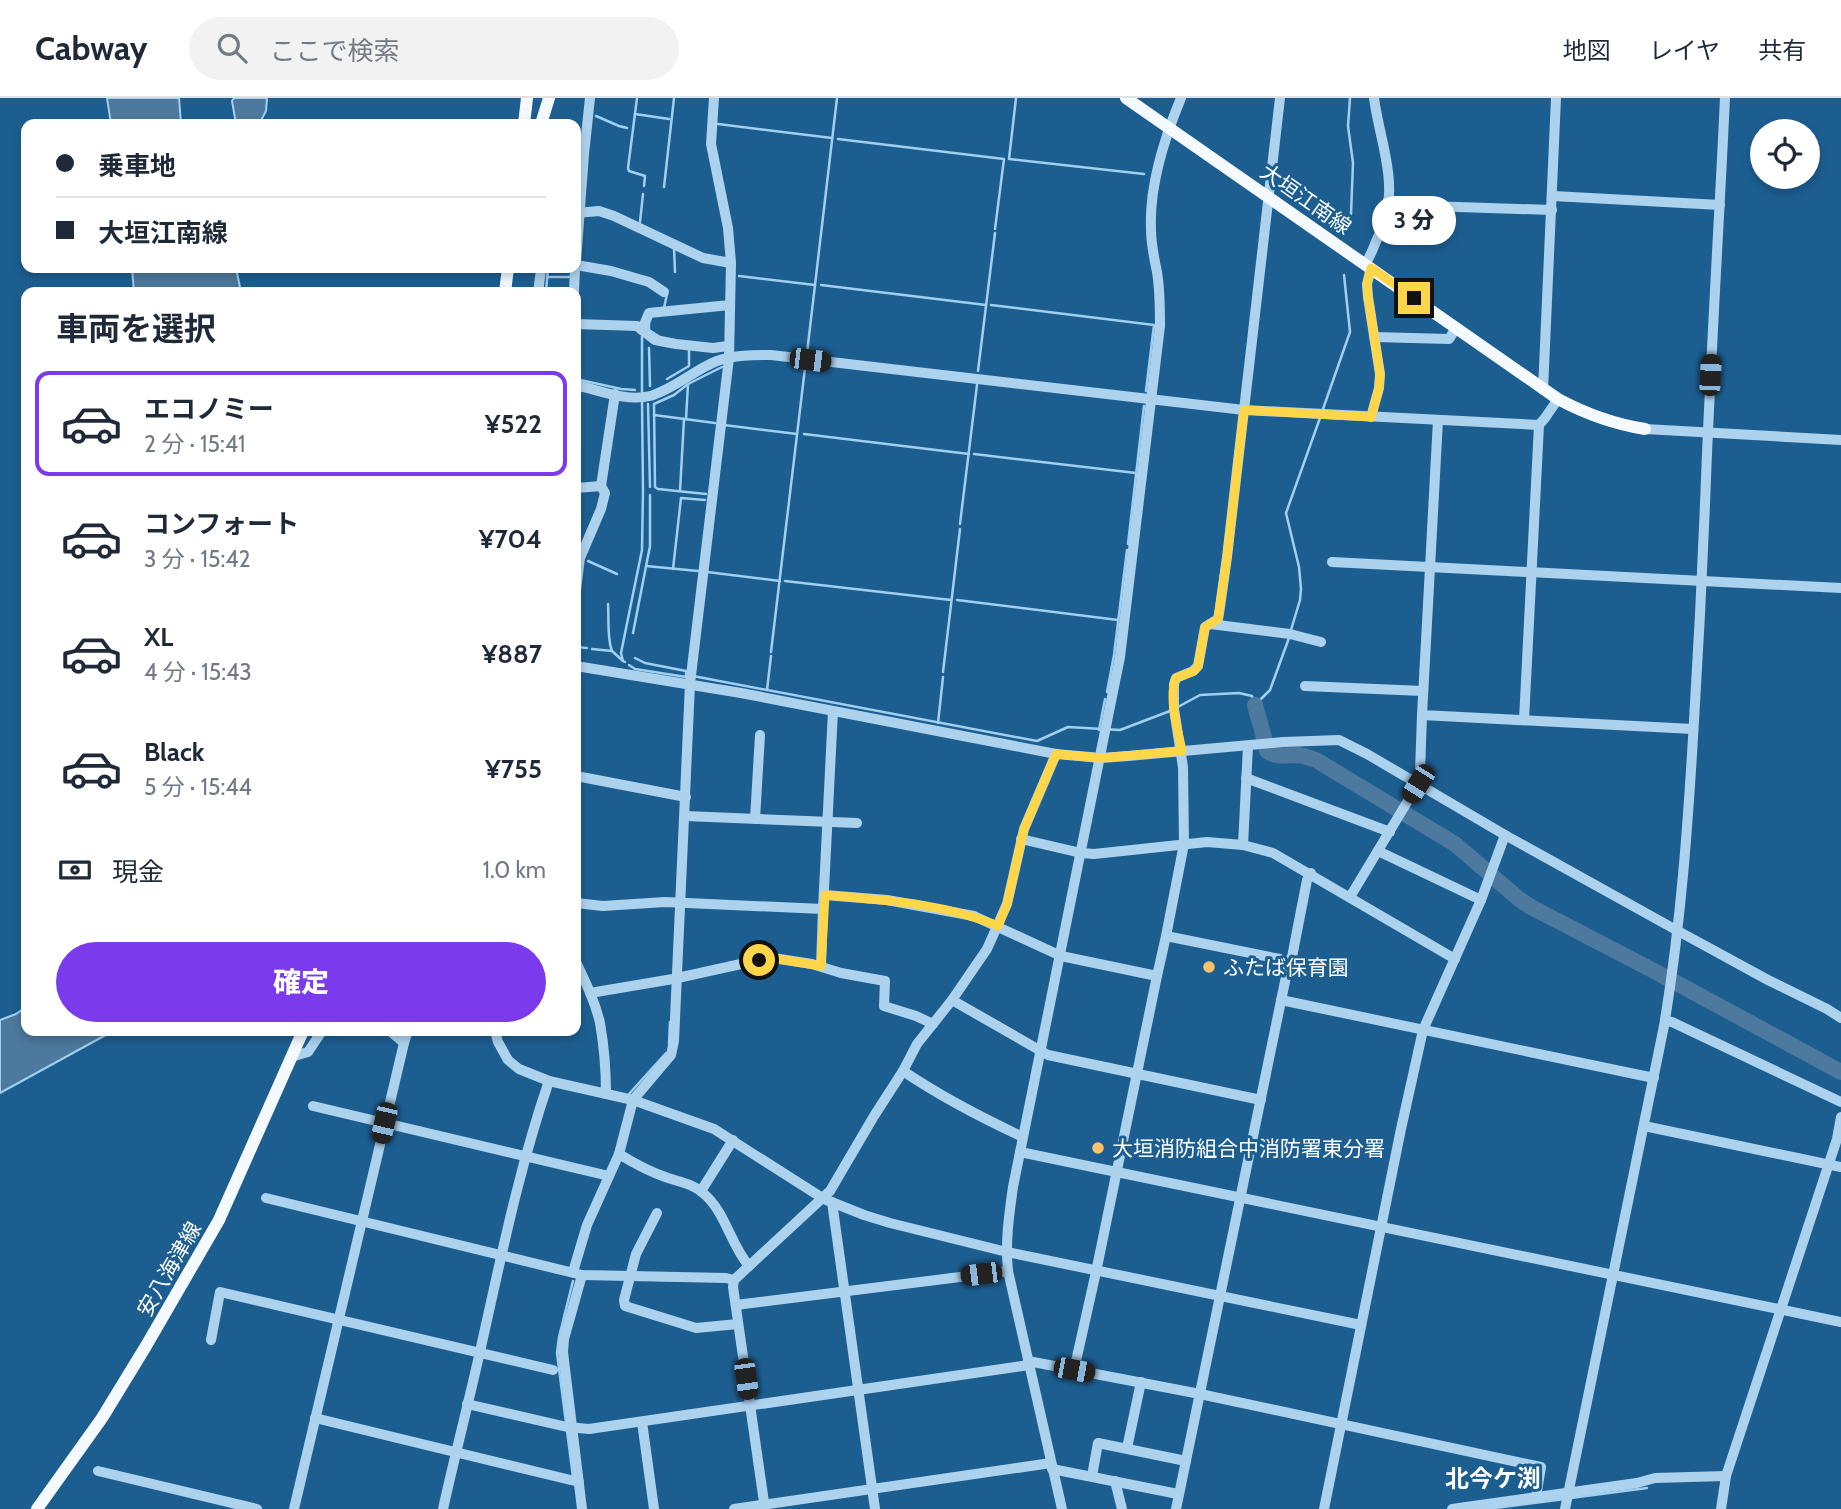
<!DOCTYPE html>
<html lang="ja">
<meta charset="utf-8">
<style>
body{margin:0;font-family:Cabin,"Noto Sans JP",sans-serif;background:#f2f2f3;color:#1f2937;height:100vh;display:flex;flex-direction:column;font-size:26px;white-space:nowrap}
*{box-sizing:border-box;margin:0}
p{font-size:23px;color:#747a83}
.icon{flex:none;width:38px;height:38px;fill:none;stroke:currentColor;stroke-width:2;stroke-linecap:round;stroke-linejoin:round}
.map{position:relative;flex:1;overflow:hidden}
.panel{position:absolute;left:21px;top:189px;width:560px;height:749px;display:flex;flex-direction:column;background:#fff;border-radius:14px;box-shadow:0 4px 10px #0003}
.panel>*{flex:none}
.guide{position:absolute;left:21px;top:21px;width:560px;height:154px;border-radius:14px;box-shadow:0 4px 10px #0003;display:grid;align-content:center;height:154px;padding:0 35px;background:#fff}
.fabs{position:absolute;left:1750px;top:21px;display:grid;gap:14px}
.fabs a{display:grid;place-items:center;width:70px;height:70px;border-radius:50%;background:#fff;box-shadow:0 4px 10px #0003;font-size:35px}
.end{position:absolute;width:32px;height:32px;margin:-16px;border:9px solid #ffd54a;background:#111;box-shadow:0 0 0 4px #111}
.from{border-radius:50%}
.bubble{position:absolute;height:49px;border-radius:24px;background:#fff;box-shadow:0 4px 10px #0003;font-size:23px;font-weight:800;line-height:49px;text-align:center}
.car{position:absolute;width:21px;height:42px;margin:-21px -10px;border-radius:9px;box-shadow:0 0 5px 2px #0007;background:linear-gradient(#222 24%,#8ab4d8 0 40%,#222 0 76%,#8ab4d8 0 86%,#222 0)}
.guide b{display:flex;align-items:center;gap:24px;height:66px;font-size:26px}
.guide b+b{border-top:2px solid #e0e1e3}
.guide i{width:18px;height:18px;background:#1f2937}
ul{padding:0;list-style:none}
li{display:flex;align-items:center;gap:21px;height:105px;margin:0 14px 10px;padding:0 21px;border:4px solid transparent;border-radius:14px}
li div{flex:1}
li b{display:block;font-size:26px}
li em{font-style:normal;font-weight:800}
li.current{border-color:#7c3aed}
li>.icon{width:63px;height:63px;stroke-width:1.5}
h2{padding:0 35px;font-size:32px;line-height:84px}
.pay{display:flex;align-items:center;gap:18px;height:77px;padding:0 35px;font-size:26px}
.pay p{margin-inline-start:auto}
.primary-button{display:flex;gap:14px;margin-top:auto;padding:14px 35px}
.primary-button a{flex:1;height:80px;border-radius:42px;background:#7c3aed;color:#fff;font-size:28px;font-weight:800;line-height:80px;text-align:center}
header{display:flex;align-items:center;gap:42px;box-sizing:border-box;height:98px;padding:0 35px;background:#fff;border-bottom:2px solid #e0e1e3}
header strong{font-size:33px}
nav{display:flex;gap:38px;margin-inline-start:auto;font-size:24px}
.search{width:490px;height:63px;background:#f2f2f3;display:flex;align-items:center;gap:18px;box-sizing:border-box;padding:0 24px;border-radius:38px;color:#747a83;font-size:26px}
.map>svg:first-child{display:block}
.water{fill:#4c799d;stroke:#a0cff0;stroke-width:2}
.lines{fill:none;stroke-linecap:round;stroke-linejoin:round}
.stream{stroke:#a0cff0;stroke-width:2.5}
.river{stroke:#4c799d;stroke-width:16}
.minor{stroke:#add2ee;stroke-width:10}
.major{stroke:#f4faff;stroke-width:12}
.route{stroke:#ffd54a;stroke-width:9}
.poi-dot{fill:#fdc26c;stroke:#1d5e91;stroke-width:2.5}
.labels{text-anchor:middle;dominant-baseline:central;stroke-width:6;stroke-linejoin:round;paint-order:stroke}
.street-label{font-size:21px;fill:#fff;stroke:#1d5e91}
.poi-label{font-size:21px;fill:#fff;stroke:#1d5e91;text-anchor:start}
.quarter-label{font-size:24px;font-weight:bold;fill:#fff;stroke:#1d5e91}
</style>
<header>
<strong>Cabway</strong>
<div class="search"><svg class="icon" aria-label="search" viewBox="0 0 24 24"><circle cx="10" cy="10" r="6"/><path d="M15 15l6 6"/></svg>ここで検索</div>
<nav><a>地図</a><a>レイヤ</a><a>共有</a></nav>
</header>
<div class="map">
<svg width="1841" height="1411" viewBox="0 0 1841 1411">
<rect width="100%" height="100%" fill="#1d5e91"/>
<g class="water">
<polygon points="107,0 179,0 181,26 111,26"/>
<polygon points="234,0 267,0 266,13 259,26 236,26 232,3"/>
<polygon points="132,170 236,170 241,194 134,194"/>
<polygon points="26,909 26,933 113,933 0,995 0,922 16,916"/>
</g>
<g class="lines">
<g class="stream">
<polyline points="637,0 628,70 629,73 645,78 644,88"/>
<polyline points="1016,0 1009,61 1144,76"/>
<polyline points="1350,0 1348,28 1353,65 1351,116"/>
<polyline points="635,16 669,21"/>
<polyline points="596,18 619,28 627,30"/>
<polyline points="718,26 832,40"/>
<polyline points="838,41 1004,61 995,131"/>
<polyline points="664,89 674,0"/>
<polyline points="640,124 643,96"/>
<polyline points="674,150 675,174"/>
<polyline points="739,178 815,187"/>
<polyline points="547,179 570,179"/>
<polyline points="821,187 986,207"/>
<polyline points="546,194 548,170"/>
<polyline points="991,207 1154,227 1146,293"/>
<polyline points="664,210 667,196"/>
<polyline points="649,224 649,232 660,239"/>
<polyline points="642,238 642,295"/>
<polyline points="649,250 650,288"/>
<polyline points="807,255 837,0"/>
<polyline points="978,273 995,135"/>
<polyline points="576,281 621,291 635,292"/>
<polyline points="667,281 689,268 689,251 692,251"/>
<polyline points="648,306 650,389"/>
<polyline points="1323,311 1350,234 1344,177"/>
<polyline points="654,317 715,325"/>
<polyline points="686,321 688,286"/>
<polyline points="724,327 797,336"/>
<polyline points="804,336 969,356"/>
<polyline points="974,356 1136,375"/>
<polyline points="680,393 684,321"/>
<polyline points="706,396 658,391 655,389 654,306 674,297 688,286 722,269"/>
<polyline points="960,426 977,287"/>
<polyline points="1128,446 1144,308"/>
<polyline points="588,463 617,476"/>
<polyline points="646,468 698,473"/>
<polyline points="673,471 681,400 705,402"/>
<polyline points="707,474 780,483"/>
<polyline points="785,483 951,502"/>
<polyline points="957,502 1118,522"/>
<path d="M608,506C609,520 607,541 612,553"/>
<polyline points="1291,532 1300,502 1301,491 1299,469 1286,415 1320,320"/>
<polyline points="633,535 650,448 650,397"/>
<polyline points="576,549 587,550"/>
<polyline points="592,551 612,553 623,563"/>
<polyline points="771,554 805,270"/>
<polyline points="635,560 645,565 686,573 686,579"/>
<polyline points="625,564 623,563 621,555 642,452 643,393 642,302"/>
<polyline points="629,567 635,571 686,579"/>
<polyline points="943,574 960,431"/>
<polyline points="693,578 1037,643 1068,629 1120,632 1170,613"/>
<polyline points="767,592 771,558"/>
<polyline points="1107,594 1114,557 1127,452"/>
<polyline points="1176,610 1200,597 1239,595 1252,598 1255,607 1270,592 1289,540"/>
<polyline points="938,625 943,579"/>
<polyline points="1099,632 1105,601"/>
<polyline points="669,946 670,924"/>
<polyline points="629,996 666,955"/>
<polyline points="573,1183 559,1239 557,1255 573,1379"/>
<polyline points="1571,1400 1647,1390"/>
<polyline points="1488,1411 1565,1401"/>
</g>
<g class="river">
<polyline points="1255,607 1265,643"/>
<path d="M1267,653C1277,660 1286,657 1298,657C1305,658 1310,660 1316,662L1455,746L1519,801L1531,809L1658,875L1841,974"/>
</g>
<g class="minor">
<path d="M714,0L711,46L728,130L731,165L729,260L690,586L674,943L671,957L633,1002L619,1056C635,1066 650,1074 668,1080C680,1084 693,1086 703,1095C726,1114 730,1146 749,1168"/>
<polyline points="1553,98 1720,107"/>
<polyline points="1388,102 1402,106 1428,108 1552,112"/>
<polyline points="576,115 599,113 614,118 703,160 731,165"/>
<polyline points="576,164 584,56 590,0"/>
<path d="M1365,166C1370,159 1372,153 1375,146C1379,136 1385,126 1387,115C1395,76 1379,38 1374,0"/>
<polyline points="576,167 611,173 649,184 664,194"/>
<polyline points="538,194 541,172"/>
<polyline points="574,194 575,170"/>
<polyline points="576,226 637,228 655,242 676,246 713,250 728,248"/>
<polyline points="642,232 649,215 730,207"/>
<polyline points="1374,239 1449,241 1456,230"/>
<path d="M576,287C598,292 627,304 650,298C674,291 694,272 717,263C734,257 753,257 771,257L1244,312L1539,327"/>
<polyline points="1543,292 1556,0"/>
<polyline points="1371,319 1379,290 1380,276 1368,199 1367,186 1371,170"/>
<polyline points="1438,322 1422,617 1693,631"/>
<polyline points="1645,331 1841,342"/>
<polyline points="576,390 601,388"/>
<polyline points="1332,464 1841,490"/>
<polyline points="576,492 580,460 601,411 605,395 601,388 615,296"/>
<polyline points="1210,526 1290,536 1321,544"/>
<polyline points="576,568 741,595 1056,656 1101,660 1128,658 1283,644 1339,642 1367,656 1505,737 1678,833 1768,882 1827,911 1841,920"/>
<polyline points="1305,588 1423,593"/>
<polyline points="1524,622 1539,327 1545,320 1558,301"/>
<polyline points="576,678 686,699"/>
<polyline points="1246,680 1390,734"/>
<polyline points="685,718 857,725"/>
<polyline points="755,721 760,637"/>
<polyline points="1021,741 1081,755 1094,756 1207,744 1243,747 1273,755 1455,861"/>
<polyline points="1243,747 1248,648"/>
<polyline points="1378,753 1481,802"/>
<polyline points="825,797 887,802 974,818 1061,858 1157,878 1166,838 1280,861 1287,865"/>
<polyline points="1350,799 1418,686 1420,674 1422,617"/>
<polyline points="576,805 603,808 665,804 823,811 833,613"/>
<polyline points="1166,838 1184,746 1183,669 1174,611 1174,586 1176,580 1193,573 1198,568 1205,529 1218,521 1219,516 1227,459 1280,0"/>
<path d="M576,864C585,883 595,903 600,925C604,948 606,972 606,996"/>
<polyline points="821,868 823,811"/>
<polyline points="590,895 673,881 759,862 773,860 812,866 841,875 885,883 884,908 916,918 933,926"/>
<polyline points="952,902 1048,957 1261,1002"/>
<polyline points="1281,902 1654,980"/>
<polyline points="1665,923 1672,924 1841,1004"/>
<polyline points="390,933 404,945"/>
<polyline points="495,933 498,944 508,962 519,971 549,983 633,1002 714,1031 824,1101 864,1117 890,1125 1007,1154 1361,1227"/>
<polyline points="291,959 308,954 322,933"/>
<path d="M903,973C943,1000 980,1019 1023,1039"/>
<polyline points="313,1008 609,1078"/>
<polyline points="1644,1028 1841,1069"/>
<polyline points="1020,1054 1841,1224"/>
<polyline points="701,1093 733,1042"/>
<polyline points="266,1100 582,1177 726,1180 734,1182"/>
<polyline points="832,1104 875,1411"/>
<polyline points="657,1115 636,1156 624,1202 625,1208 696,1230 738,1226"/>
<polyline points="573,1174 587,1127 619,1056"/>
<polyline points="582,1177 564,1241 563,1254 582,1411"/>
<polyline points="736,1207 1008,1173"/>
<polyline points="211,1242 220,1194 553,1272"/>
<polyline points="1028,1263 1200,1296 1541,1369 1536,1399"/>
<polyline points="1074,1272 1096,1174 1157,878"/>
<polyline points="467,1306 567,1329 589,1331 1029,1267"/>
<polyline points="315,1320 579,1384"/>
<polyline points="642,1324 654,1411"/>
<polyline points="1127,1350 1141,1284"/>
<polyline points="1052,1371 1178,1396"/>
<polyline points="98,1373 257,1411"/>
<polyline points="1092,1378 1098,1345 1186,1363"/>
<polyline points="1115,1383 1122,1411"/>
<polyline points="294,1411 404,945 408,933"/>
<path d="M443,1411C455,1357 469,1303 481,1249C501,1160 519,1070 549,983"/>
<polyline points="734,1411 1051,1365"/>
<polyline points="765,1411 733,1189 734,1182 830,1093 874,1018 903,973 917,946 952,902 987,851 1007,806 1024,731 1056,656"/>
<path d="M1062,1411L1008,1173C1005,1145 1009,1117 1013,1089L1120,559L1160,228C1160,210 1160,192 1157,174C1154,160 1151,146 1151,131C1149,87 1164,41 1181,0"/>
<polyline points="1176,1411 1288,869 1287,865 1292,859 1307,782 1311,775"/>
<polyline points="1324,1411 1401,1031 1423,932 1481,802 1505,737"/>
<polyline points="1452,1411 1637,1385 1655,1380 1726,1378"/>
<path d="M1565,1411L1664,928C1681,826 1688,726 1694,623C1699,542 1703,461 1706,380C1711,253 1719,127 1725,0"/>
<polyline points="1721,1411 1726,1378 1837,1041 1841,1019"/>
</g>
<g class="major">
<path d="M1126,0L1558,301C1586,316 1613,326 1645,331"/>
<polyline points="524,26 527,0"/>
<polyline points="541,26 549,0"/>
<polyline points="505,194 508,170"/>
<polyline points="37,1411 102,1320 146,1248 219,1122 303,933"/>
</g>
</g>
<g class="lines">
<path class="route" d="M759,862L773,860L821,868L825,797C883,802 944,805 998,828L1007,806L1024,731L1056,656L1101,660L1182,653C1178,633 1168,599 1176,580L1194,573L1198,568L1205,529L1218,521L1227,459L1244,312L1371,319L1379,290L1380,276L1368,199L1367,186L1371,170L1414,200"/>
</g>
<g class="poi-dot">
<circle cx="1209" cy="869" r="7"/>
<circle cx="1098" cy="1050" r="7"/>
</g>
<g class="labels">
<g class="street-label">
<text transform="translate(1306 101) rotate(35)">大垣江南線</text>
<text transform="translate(169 1171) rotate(-60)">安八海津線</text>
</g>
<g class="poi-label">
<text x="1223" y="869">ふたば保育園</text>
<text x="1112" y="1050">大垣消防組合中消防署東分署</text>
</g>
<g class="quarter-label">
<text x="1493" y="1380">北今ケ渕</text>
</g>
</g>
</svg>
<div class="fabs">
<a><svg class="icon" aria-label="locate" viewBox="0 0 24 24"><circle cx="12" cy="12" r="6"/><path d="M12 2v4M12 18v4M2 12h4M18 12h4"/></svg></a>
</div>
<i class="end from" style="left:759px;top:862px"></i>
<i class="end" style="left:1414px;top:200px"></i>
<div class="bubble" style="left:1372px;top:98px;width:84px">3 分</div>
<i class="car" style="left:810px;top:262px;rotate:97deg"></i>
<i class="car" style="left:1710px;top:277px;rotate:3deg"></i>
<i class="car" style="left:1418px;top:686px;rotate:212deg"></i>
<i class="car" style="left:384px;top:1025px;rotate:193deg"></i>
<i class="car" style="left:981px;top:1176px;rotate:263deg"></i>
<i class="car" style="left:1074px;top:1272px;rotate:101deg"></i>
<i class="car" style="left:746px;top:1281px;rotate:172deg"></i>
<div class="guide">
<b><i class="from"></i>乗車地</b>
<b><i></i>大垣江南線</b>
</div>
<section class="panel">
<h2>車両を選択</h2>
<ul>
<li class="current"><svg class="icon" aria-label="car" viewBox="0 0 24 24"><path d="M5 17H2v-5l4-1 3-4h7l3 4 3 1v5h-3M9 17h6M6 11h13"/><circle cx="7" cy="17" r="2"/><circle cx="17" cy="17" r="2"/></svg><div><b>エコノミー</b><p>2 分 · 15:41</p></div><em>¥522</em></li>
<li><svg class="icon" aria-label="car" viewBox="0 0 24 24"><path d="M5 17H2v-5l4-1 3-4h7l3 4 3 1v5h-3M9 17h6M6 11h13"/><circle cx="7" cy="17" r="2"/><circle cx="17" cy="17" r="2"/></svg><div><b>コンフォート</b><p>3 分 · 15:42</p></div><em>¥704</em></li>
<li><svg class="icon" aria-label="car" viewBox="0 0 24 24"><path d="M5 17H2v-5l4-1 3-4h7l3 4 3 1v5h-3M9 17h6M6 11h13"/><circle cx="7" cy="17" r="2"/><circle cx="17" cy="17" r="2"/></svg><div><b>XL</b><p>4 分 · 15:43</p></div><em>¥887</em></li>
<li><svg class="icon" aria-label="car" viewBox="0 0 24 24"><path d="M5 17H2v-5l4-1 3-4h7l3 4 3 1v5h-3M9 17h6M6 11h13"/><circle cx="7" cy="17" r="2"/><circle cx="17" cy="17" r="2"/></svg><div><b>Black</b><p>5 分 · 15:44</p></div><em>¥755</em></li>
</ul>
<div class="pay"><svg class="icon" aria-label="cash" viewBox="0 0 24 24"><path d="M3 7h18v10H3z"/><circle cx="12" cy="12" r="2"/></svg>現金<p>1.0 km</p></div>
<div class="primary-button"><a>確定</a></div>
</section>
</div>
